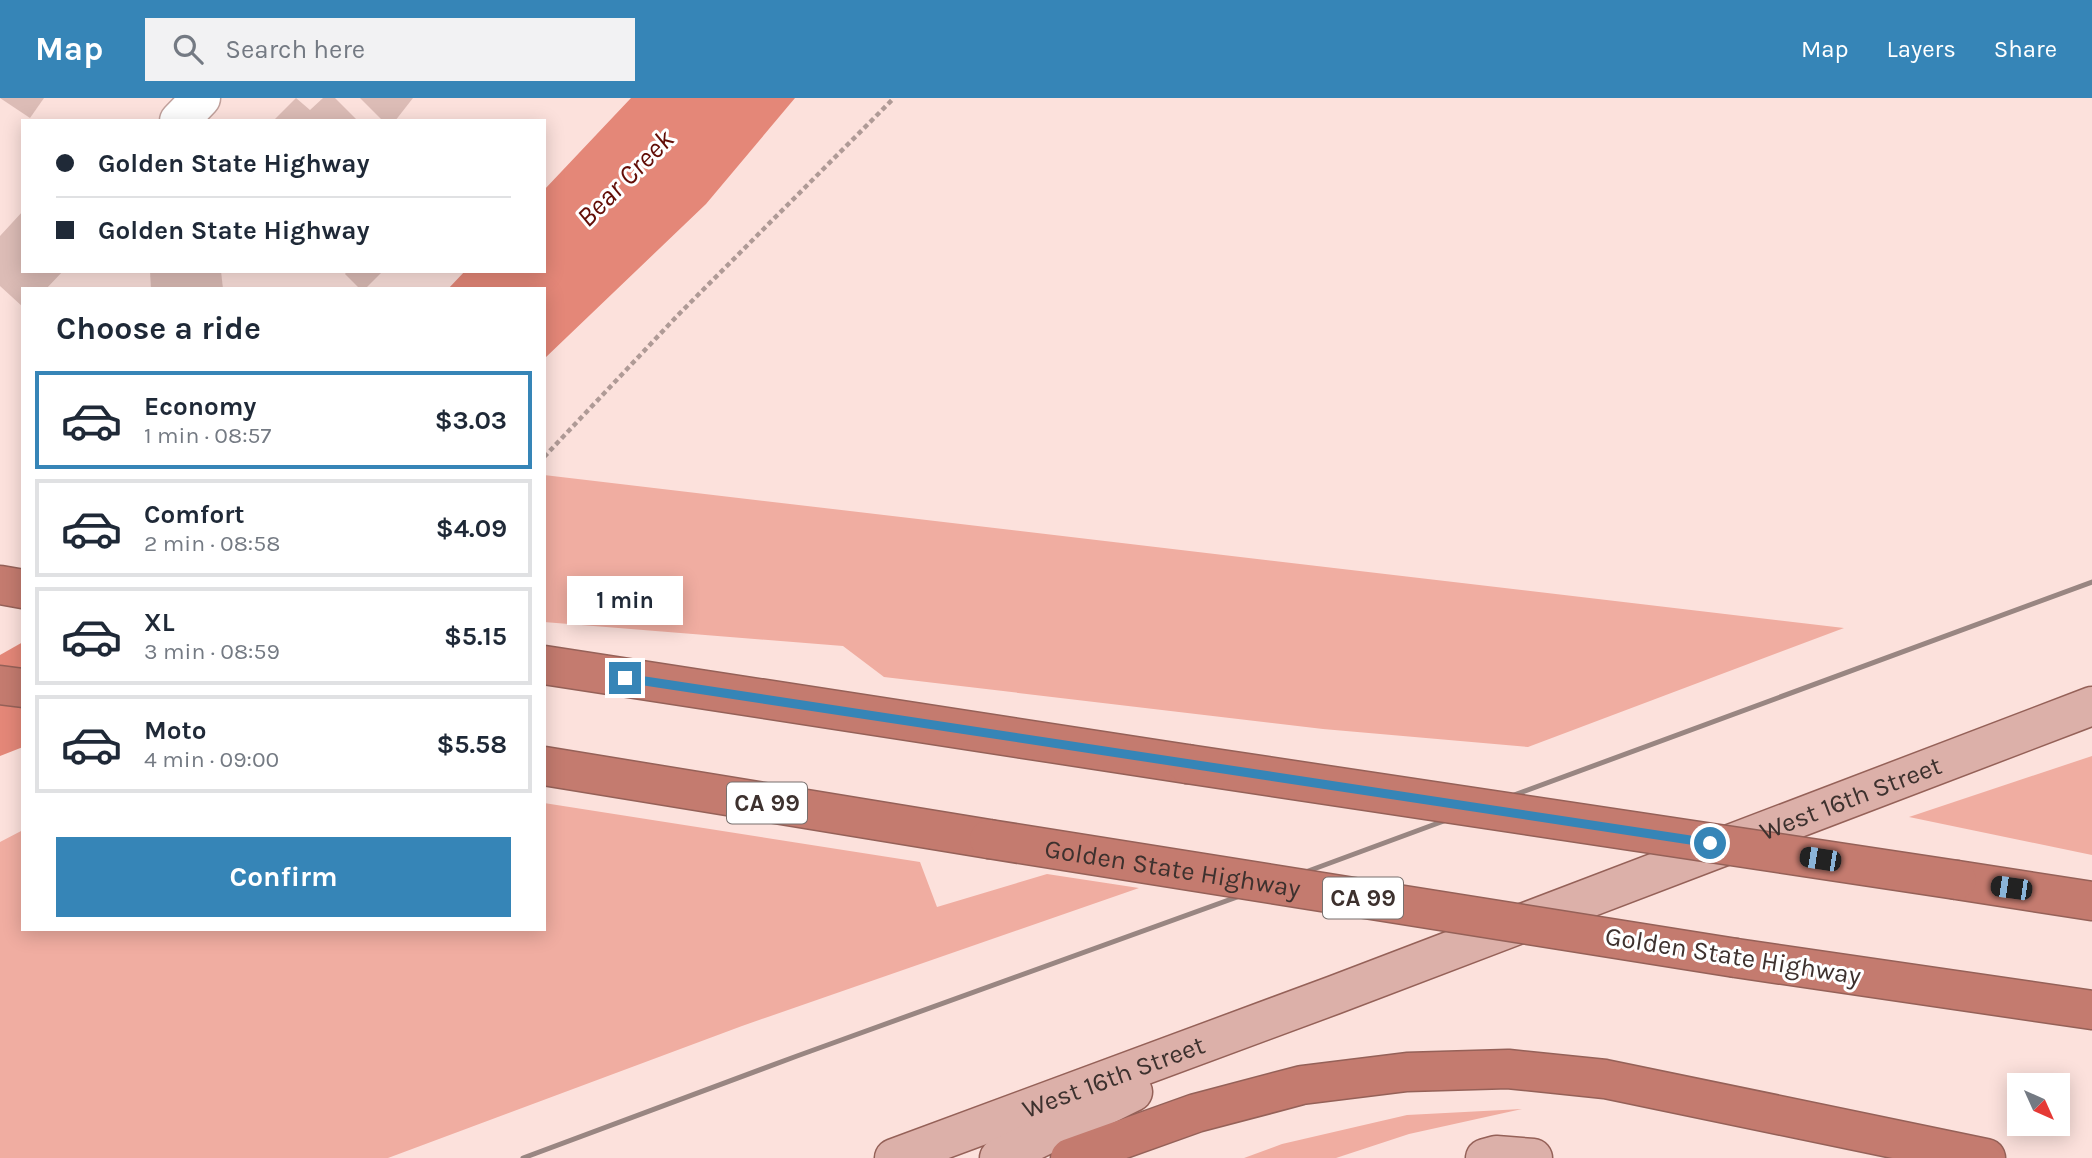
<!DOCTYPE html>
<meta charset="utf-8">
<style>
body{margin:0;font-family:Karla,sans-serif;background:#f2f2f3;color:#1f2937;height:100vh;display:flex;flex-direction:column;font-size:26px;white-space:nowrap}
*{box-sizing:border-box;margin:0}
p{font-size:23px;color:#747a83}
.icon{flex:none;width:38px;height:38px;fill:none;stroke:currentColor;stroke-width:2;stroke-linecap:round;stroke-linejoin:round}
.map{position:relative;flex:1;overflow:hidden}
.panel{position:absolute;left:21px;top:189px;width:525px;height:644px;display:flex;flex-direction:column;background:#fff;border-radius:0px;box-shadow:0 4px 18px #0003}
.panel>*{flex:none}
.hud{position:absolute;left:21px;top:21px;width:525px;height:154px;border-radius:0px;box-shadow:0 4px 18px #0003;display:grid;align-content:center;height:154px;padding:0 35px;background:#fff}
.needle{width:46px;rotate:135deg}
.tools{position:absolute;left:2007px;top:975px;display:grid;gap:14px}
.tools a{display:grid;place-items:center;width:63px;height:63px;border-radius:0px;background:#fff;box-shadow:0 4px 18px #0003;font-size:35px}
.end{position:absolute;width:32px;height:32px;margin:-16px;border:9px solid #3685b7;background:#fff;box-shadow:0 0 0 4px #fff}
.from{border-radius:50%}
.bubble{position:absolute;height:49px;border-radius:0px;background:#fff;box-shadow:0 4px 18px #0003;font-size:23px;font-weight:700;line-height:49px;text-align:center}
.car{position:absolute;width:21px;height:42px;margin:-21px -10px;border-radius:9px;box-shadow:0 0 5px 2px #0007;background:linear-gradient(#222 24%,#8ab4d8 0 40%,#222 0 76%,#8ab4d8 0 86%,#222 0)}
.hud b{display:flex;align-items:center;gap:24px;height:66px;font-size:26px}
.hud b+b{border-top:2px solid #e0e1e3}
.hud i{width:18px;height:18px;background:#1f2937}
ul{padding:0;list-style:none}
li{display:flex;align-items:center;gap:21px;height:98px;margin:0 14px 10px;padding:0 21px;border:4px solid #e0e1e3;border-radius:0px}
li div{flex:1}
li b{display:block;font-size:26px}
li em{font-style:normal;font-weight:700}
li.selected{border-color:#3685b7}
li>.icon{width:63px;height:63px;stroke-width:1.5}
h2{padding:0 35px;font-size:32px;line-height:84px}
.action{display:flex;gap:14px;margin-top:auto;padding:14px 35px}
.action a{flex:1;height:80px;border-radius:0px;background:#3685b7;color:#fff;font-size:28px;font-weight:700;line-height:80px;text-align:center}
header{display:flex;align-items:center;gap:42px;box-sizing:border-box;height:98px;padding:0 35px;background:#3685b7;color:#fff}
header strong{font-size:33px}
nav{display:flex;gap:38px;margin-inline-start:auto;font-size:24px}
.search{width:490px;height:63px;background:#f2f2f3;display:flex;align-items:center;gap:18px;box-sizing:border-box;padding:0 24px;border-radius:0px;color:#747a83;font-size:26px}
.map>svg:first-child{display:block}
.grass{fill:#f0ada1}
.water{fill:#e48778}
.building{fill:#dcbcb6}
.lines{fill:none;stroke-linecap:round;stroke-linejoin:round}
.minor-casing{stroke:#c1a19c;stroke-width:41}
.major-casing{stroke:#956158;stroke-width:41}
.highway-casing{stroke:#956158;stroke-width:41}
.path{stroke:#af9a96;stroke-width:4.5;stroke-dasharray:5 3.5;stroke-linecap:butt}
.minor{stroke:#fff;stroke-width:38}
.major{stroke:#dcb0a9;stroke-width:38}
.highway{stroke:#c47b6f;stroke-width:38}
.rail{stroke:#998682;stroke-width:5}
.highway-bridge-casing{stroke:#956158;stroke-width:41;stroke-linecap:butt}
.highway-bridge{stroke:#c47b6f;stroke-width:38}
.route{stroke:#3685b7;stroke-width:9}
.labels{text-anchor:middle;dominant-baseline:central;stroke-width:6;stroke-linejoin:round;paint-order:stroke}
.shield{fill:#fff;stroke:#776f6d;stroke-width:2}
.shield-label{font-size:24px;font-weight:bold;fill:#3d312e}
.street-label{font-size:26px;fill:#3d312e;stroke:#fff}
.water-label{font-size:28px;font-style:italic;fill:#620d06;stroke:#fff}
</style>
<header>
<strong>Map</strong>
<div class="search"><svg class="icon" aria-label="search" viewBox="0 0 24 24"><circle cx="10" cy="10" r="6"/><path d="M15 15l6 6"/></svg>Search here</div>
<nav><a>Map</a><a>Layers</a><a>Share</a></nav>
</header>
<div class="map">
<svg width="2092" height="1060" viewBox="0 0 2092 1060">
<rect width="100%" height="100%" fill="#fce1dc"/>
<g class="grass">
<polygon points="544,377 1844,530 1528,649 1323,631 884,579 843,548 544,524"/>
<polygon points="2092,658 2092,757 1909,719"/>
<polygon points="544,705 920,764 937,809 1047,776 1139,790 742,928 388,1060 0,1060 0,744 23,732 23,831 544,831"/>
<polygon points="1522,1011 1409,1036 1336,1060 1244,1060 1282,1046 1407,1017"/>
</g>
<g class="water">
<polygon points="631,0 795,0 706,106 544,261 544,191 448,191 465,173 544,173 544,92"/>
<polygon points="23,544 23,649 0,658 0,557"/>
</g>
<g class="building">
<polygon points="0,0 44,0 30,20"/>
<polygon points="296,0 310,12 323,0 335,0 358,23 273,23"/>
<polygon points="360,0 413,0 395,23 383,23"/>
<polygon points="23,113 23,173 63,173 46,191 23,191 23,209 0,188 0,138"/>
<polygon points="150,173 221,173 223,191 151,191"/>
<polygon points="347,173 383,173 365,191 360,191 345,176"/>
</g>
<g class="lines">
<defs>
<polyline id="minor" points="179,23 201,0"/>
<g id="major">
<path id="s1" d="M894,1060L1334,897L2092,608"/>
<polyline points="999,1060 1133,994"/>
<polyline points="1485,1060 1496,1057 1533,1060"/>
</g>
<g id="highway">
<polyline points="0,487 23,491"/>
<polyline points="544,567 1187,666"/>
<polyline points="0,587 23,590"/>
<polyline points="544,668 989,741"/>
<polyline points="1957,782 2092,803"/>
<polyline points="1736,860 2092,912"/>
<polyline points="1070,1060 1196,1015 1302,987 1407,974 1508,971 1605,981 1986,1060"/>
</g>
</defs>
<use href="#minor" class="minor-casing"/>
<use href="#major" class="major-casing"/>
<use href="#highway" class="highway-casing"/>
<polyline class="path" points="544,359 678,217 894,0"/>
<use href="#minor" class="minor"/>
<use href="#major" class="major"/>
<use href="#highway" class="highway"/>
<polyline class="rail" points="523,1060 797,958 1273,786 2092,484"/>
<defs>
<g id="highway-bridge">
<polyline points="1187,666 1957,782"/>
<path id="s2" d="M989,741L1736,860"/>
</g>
</defs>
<use href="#highway-bridge" class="highway-bridge-casing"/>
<use href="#highway-bridge" class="highway-bridge"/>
</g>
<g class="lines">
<polyline class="route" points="625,580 1710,745"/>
</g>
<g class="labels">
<g class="shield">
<rect x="727" y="684.5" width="80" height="41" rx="5"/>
<rect x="1323" y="779.5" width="80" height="41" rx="5"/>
</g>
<g class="shield-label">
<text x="767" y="705">CA 99</text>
<text x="1363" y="800">CA 99</text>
</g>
<g class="street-label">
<text stroke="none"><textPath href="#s1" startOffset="1022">West 16th Street</textPath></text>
<text stroke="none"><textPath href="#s2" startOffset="186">Golden State Highway</textPath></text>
<text transform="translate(1733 858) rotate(9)">Golden State Highway</text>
<text stroke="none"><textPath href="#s1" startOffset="234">West 16th Street</textPath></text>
</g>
<g class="water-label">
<text transform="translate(625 80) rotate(-45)">Bear Creek</text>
</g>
</g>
</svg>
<div class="tools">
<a><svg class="needle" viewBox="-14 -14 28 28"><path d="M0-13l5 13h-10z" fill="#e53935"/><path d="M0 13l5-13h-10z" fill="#747a83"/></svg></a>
</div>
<i class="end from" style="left:1710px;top:745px"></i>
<i class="end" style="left:625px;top:580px"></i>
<div class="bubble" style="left:567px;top:478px;width:116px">1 min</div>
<i class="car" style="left:1820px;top:761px;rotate:279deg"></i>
<i class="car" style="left:2011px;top:790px;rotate:278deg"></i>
<div class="hud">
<b><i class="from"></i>Golden State Highway</b>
<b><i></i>Golden State Highway</b>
</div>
<section class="panel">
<h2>Choose a ride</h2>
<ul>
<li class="selected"><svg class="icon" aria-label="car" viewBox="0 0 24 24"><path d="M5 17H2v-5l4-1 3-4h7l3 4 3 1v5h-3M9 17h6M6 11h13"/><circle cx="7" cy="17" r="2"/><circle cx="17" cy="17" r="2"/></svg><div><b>Economy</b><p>1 min · 08:57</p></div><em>$3.03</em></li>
<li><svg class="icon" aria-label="car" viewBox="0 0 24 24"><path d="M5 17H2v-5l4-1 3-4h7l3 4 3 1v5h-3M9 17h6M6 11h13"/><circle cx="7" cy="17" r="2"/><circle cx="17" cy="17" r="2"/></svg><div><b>Comfort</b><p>2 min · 08:58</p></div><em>$4.09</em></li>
<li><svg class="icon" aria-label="car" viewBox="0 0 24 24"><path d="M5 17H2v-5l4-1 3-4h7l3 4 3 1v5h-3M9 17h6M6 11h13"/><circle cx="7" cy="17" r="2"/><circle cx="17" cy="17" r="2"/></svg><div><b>XL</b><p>3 min · 08:59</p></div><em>$5.15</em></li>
<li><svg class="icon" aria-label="car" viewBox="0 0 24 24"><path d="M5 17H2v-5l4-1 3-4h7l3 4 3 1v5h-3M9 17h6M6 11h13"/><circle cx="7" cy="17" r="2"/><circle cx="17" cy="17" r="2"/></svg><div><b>Moto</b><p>4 min · 09:00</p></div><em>$5.58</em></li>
</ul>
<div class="action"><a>Confirm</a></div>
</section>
</div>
